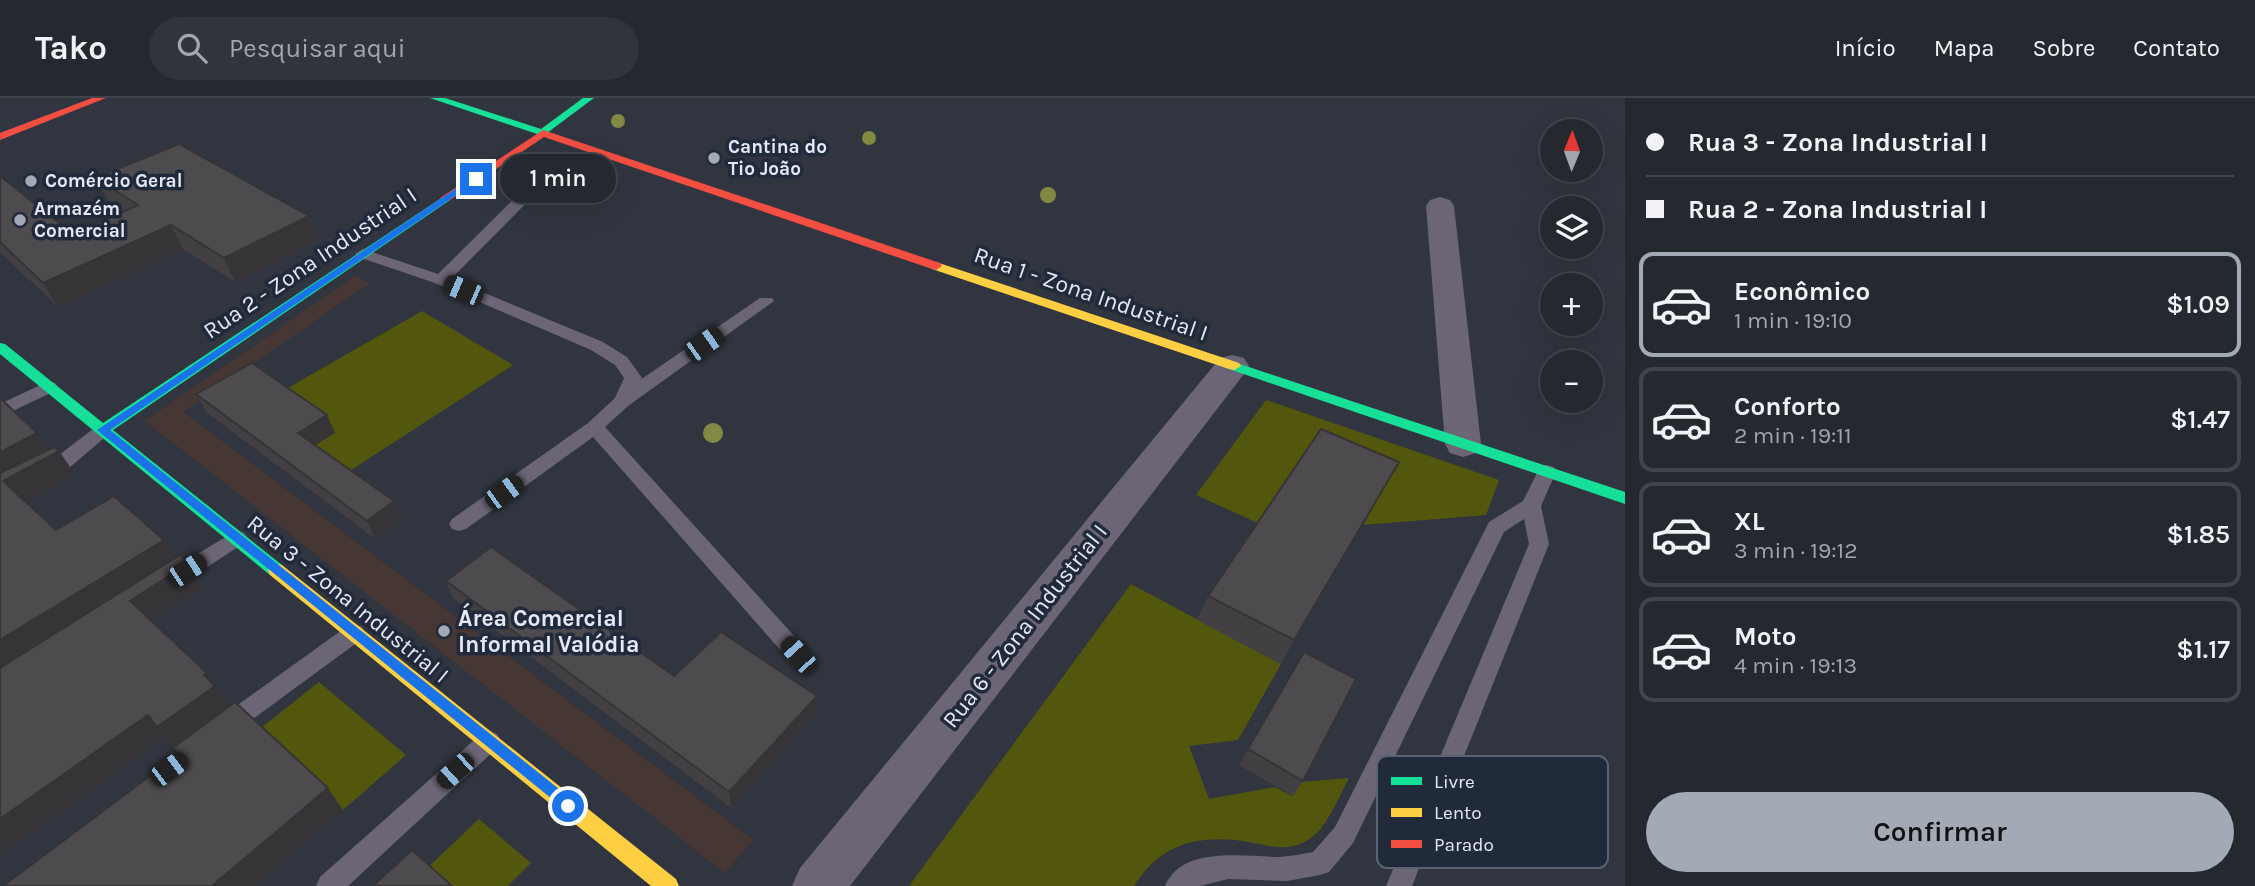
<!DOCTYPE html>
<html lang="pt">
<meta charset="utf-8">
<style>
body{margin:0;font-family:Karla,sans-serif;background:#30343b;color:#f1f3f6;height:100vh;display:flex;flex-direction:column;font-size:26px;white-space:nowrap}
*{box-sizing:border-box;margin:0}
p{font-size:23px;color:#a3a6aa}
.icon{flex:none;width:38px;height:38px;fill:none;stroke:currentColor;stroke-width:2;stroke-linecap:round;stroke-linejoin:round}
.map{position:relative;flex:1;overflow:hidden}
.panel{display:flex;flex-direction:column;background:#24282f;width:630px}
.panel>*{flex:none}
.hud{display:grid;align-content:center;height:154px;padding:0 21px;background:#24282f}
.needle{width:46px;rotate:1deg}
.buttons{position:absolute;left:1540px;top:21px;display:grid;gap:14px}
.buttons a{display:grid;place-items:center;width:63px;height:63px;border-radius:50%;background:#24282f;box-shadow:0 7px 28px #0002,0 0 0 2px #41444b;font-size:35px}
.end{position:absolute;width:32px;height:32px;margin:-16px;border:9px solid #1a73e8;background:#fff;box-shadow:0 0 0 4px #fff}
.from{border-radius:50%}
.bubble{position:absolute;height:49px;border-radius:24px;background:#24282f;box-shadow:0 7px 28px #0002,0 0 0 2px #41444b;font-size:23px;font-weight:600;line-height:49px;text-align:center}
.car{position:absolute;width:21px;height:42px;margin:-21px -10px;border-radius:9px;box-shadow:0 0 5px 2px #0007;background:linear-gradient(#222 24%,#8ab4d8 0 40%,#222 0 76%,#8ab4d8 0 86%,#222 0)}
.hud b{display:flex;align-items:center;gap:24px;height:66px;font-size:26px}
.hud b+b{border-top:2px solid #41444b}
.hud i{width:18px;height:18px;background:#f1f3f6}
ul{padding:0;list-style:none}
li{display:flex;align-items:center;gap:21px;height:105px;margin:0 14px 10px;padding:0 7px;border:4px solid #41444b;border-radius:14px}
li div{flex:1}
li b{display:block;font-size:26px}
li em{font-style:normal;font-weight:600}
li.current{border-color:#a4aab5}
li>.icon{width:63px;height:63px;stroke-width:1.5}
.cta{display:flex;gap:14px;margin-top:auto;padding:14px 21px}
.cta a{flex:1;height:80px;border-radius:42px;background:#a4aab5;color:#111;font-size:28px;font-weight:600;line-height:80px;text-align:center}
header{display:flex;align-items:center;gap:42px;box-sizing:border-box;height:98px;padding:0 35px;background:#24282f;border-bottom:2px solid #41444b}
header strong{font-size:33px}
nav{display:flex;gap:38px;margin-inline-start:auto;font-size:24px}
.search{width:490px;height:63px;background:#30343b;display:flex;align-items:center;gap:18px;box-sizing:border-box;padding:0 24px;border-radius:38px;color:#a3a6aa;font-size:26px}
main{display:flex;flex:1;min-height:0}
.map>svg:first-child{display:block}
.commercial{fill:#463634}
.green{fill:#52570d}
.lines{fill:none;stroke-linecap:round;stroke-linejoin:round}
.lane{fill:#6b6575;fill-rule:evenodd}
.street{fill:#6b6575;fill-rule:evenodd}
.fast{fill:#16e098;fill-rule:evenodd}
.slow{fill:#ffcf43;fill-rule:evenodd}
.jam{fill:#f24e42;fill-rule:evenodd}
.tree{fill:#818942}
.wall{fill:#424043}
.shaded-wall{fill:#363437}
.building{fill:#4d4b4e;stroke:#363437;stroke-width:2}
.route{fill:#1a73e8}
.poi-dot{fill:#a4aab5;stroke:#212a3b;stroke-width:2.5}
.labels{text-anchor:middle;dominant-baseline:central;stroke-width:7;stroke-linejoin:round;paint-order:stroke}
.far-poi-label{font-size:19px;font-weight:bold;fill:#e3e9f5;stroke:#212a3b;text-anchor:start}
.street-label{font-size:23px;fill:#e3e9f5;stroke:#212a3b}
.poi-label{font-size:23px;font-weight:bold;fill:#e3e9f5;stroke:#212a3b;text-anchor:start}
.key{fill:#212a3b;stroke:#5b6373;stroke-width:2}
.key-label{font-size:19px;fill:#e3e9f5}
</style>
<header>
<strong>Tako</strong>
<div class="search"><svg class="icon" aria-label="search" viewBox="0 0 24 24"><circle cx="10" cy="10" r="6"/><path d="M15 15l6 6"/></svg>Pesquisar aqui</div>
<nav><a>Início</a><a>Mapa</a><a>Sobre</a><a>Contato</a></nav>
</header>
<main>
<div class="map">
<svg width="1625" height="788" viewBox="0 0 1625 788">
<rect width="100%" height="100%" fill="#30353f"/>
<polygon class="commercial" points="355,178 370,185 183,314 753,742 725,775 145,323"/>
<g class="green">
<polygon points="422,213 513,267 342,378 307,352 335,335 279,295"/>
<polygon points="1266,302 1499,382 1486,417 1363,427 1385,388 1262,427 1196,397"/>
<path d="M1131,486L1281,566L1238,642L1189,648L1209,701L1275,689L1292,698L1300,684L1349,680C1339,698 1327,731 1308,742C1284,757 1260,744 1235,742C1190,738 1158,750 1134,788H909Z"/>
<polygon points="319,584 406,657 343,712 257,633"/>
<polygon points="479,721 531,765 508,788 441,788 424,773"/>
</g>
<g class="lines">
<g class="lane">
<polygon points="543,76 550,80 548,83 451,181 603,244 627,259 642,280 640,282 760,200 772,200 774,203 628,308 605,329 806,551 809,557 806,563 798,566 790,563 593,339 466,431 459,433 452,431 449,426 452,421 588,325 615,300 624,280 615,267 591,252 435,185 358,159 355,156 363,151 438,176 538,77"/>
<polygon points="49,283 55,285 58,289 55,293 0,319 0,306"/>
<polygon points="103,326 109,328 112,332 109,336 69,370 0,406 0,390 55,360 97,328"/>
<path d="M1547,367L1554,369L1556,374L1541,408L1549,446L1412,788H1386L1529,446L1524,421L1504,434L1353,745L1329,774L1320,777L1287,783L1228,781L1200,788H1165C1182,747 1246,759 1280,759C1291,758 1302,756 1313,754L1335,729L1489,424L1523,403L1540,369Z"/>
<polygon points="237,432 244,435 247,440 244,445 177,489 170,491 163,489 160,483 163,477"/>
<polygon points="354,526 362,529 365,535 362,541 234,635 226,638 218,635 214,628 218,621 346,529"/>
<polygon points="489,633 497,636 501,643 497,650 348,788 316,788 320,779 481,636"/>
</g>
<g class="street">
<polygon points="1440,99 1450,102 1454,108 1481,346 1476,355 1463,359 1450,355 1445,346 1426,108 1430,102"/>
<polygon points="1232,257 1244,260 1249,268 1244,276 850,788 792,788 800,770 1220,260"/>
</g>
<g class="fast">
<polygon points="430,0 445,0 541,31 583,0 594,0 543,38"/>
<polygon points="446,97 450,98 450,102 113,332 282,467 284,472 282,477 270,477 0,256 0,245 5,246 103,325"/>
<polygon points="1234,264 1625,394 1625,406 1229,271 1227,268"/>
</g>
<g class="slow">
<polygon points="936,164 1239,265 1241,268 1234,272 1229,271 932,171 932,165"/>
<polygon points="276,466 282,467 676,781 679,788 651,788 270,477 268,472 270,467"/>
</g>
<g class="jam">
<polygon points="92,0 106,0 0,42 0,35"/>
<polygon points="543,32 940,165 942,168 936,172 932,171 544,39 450,102 446,103 440,100"/>
</g>
</g>
<g class="tree">
<circle cx="618" cy="23" r="7"/>
<circle cx="869" cy="40" r="7"/>
<circle cx="1048" cy="97" r="8"/>
<circle cx="713" cy="335" r="10"/>
</g>
<g class="wall">
<polygon points="0,78 73,136 124,113 108,103 95,80 309,118 318,142 235,184 183,151 58,209 0,154"/>
<polygon points="196,296 335,335 315,347 402,421 374,440 206,314"/>
<polygon points="1399,364 1281,566 1197,522 1208,498"/>
<polygon points="446,483 674,578 817,615 731,710 453,500"/>
<polygon points="1304,554 1303,683 1293,698 1239,667"/>
</g>
<g class="shaded-wall">
<polygon points="309,118 318,142 235,184 224,160"/>
<polygon points="171,127 183,151 58,209 43,185"/>
<polygon points="327,317 335,335 307,352 298,335"/>
<polygon points="37,335 53,357 59,353 75,376 21,407 0,387 0,354"/>
<polygon points="1399,364 1385,388 1281,566 1294,542"/>
<polygon points="394,403 402,421 374,440 367,423"/>
<polygon points="164,442 179,465 0,577 0,542"/>
<polygon points="189,465 204,488 147,525 130,503"/>
<polygon points="207,575 231,610 175,650 165,639 0,758 0,721"/>
<polygon points="817,598 817,615 731,710 729,694"/>
<polygon points="328,690 343,712 255,788 212,788"/>
</g>
<g class="building">
<polygon points="179,46 309,118 224,160 171,127 43,185 0,144 0,78 73,136 138,107 95,80"/>
<polygon points="252,265 327,317 298,335 394,403 367,423 196,296"/>
<polygon points="0,300 37,335 0,354"/>
<polygon points="1321,331 1399,364 1294,542 1208,498"/>
<polygon points="54,349 59,353 3,383 56,432 114,398 164,442 0,542 0,375"/>
<polygon points="491,449 674,578 721,534 817,598 729,694 446,483"/>
<polygon points="180,457 189,465 130,503 207,575 204,577 215,588 157,629 148,617 0,721 0,570"/>
<polygon points="1304,554 1356,581 1303,683 1248,651"/>
<polygon points="235,604 328,690 212,788 3,788 178,657 173,650"/>
<polygon points="412,752 452,788 373,788"/>
</g>
<polygon class="route" points="473,79 480,81 110,332 574,703 576,708 568,714 97,332"/>
<g class="poi-dot">
<circle cx="714" cy="60" r="7"/>
<circle cx="31" cy="83" r="7"/>
<circle cx="20" cy="122" r="7"/>
<circle cx="444" cy="533" r="7"/>
</g>
<g class="labels">
<g class="far-poi-label">
<text x="728" y="49">Cantina do<tspan x="728" dy="22">Tio João</tspan></text>
<text x="45" y="83">Comércio Geral</text>
<text x="34" y="111">Armazém<tspan x="34" dy="22">Comercial</tspan></text>
</g>
<g class="street-label">
<text transform="translate(310 165) rotate(-34)">Rua 2 - Zona Industrial I</text>
<text transform="translate(1091 196) rotate(19)">Rua 1 - Zona Industrial I</text>
<text transform="translate(348 501) rotate(39)">Rua 3 - Zona Industrial I</text>
<text transform="translate(1025 528) rotate(-52)">Rua 6 - Zona Industrial I</text>
</g>
<g class="poi-label">
<text x="458" y="520">Área Comercial<tspan x="458" dy="26">Informal Valódia</tspan></text>
</g>
</g>
<rect x="1377" y="658" width="231" height="112" rx="10" class="key"/>
<rect x="1391" y="679" width="31" height="8" fill="#16e098"/>
<rect x="1391" y="710" width="31" height="9" fill="#ffcf43"/>
<rect x="1391" y="742" width="31" height="8" fill="#f24e42"/>
<g class="key-label">
<text x="1434" y="690">Livre</text>
<text x="1434" y="721">Lento</text>
<text x="1434" y="753">Parado</text>
</g>
</svg>
<div class="buttons">
<a><svg class="needle" viewBox="-14 -14 28 28"><path d="M0-13l5 13h-10z" fill="#e53935"/><path d="M0 13l5-13h-10z" fill="#a3a6aa"/></svg></a>
<a><svg class="icon" aria-label="layers" viewBox="0 0 24 24"><path d="M12 4l9 5-9 5-9-5zM3 14l9 5 9-5"/></svg></a>
<a>+</a>
<a>−</a>
</div>
<i class="end from" style="left:568px;top:708px"></i>
<i class="end" style="left:476px;top:81px"></i>
<div class="bubble" style="left:500px;top:56px;width:116px">1 min</div>
<i class="car" style="left:463px;top:192px;rotate:293deg"></i>
<i class="car" style="left:704px;top:246px;rotate:55deg"></i>
<i class="car" style="left:504px;top:394px;rotate:54deg"></i>
<i class="car" style="left:187px;top:472px;rotate:57deg"></i>
<i class="car" style="left:798px;top:557px;rotate:318deg"></i>
<i class="car" style="left:169px;top:671px;rotate:53deg"></i>
<i class="car" style="left:455px;top:673px;rotate:228deg"></i>
</div>
<section class="panel">
<div class="hud">
<b><i class="from"></i>Rua 3 - Zona Industrial I</b>
<b><i></i>Rua 2 - Zona Industrial I</b>
</div>
<ul>
<li class="current"><svg class="icon" aria-label="car" viewBox="0 0 24 24"><path d="M5 17H2v-5l4-1 3-4h7l3 4 3 1v5h-3M9 17h6M6 11h13"/><circle cx="7" cy="17" r="2"/><circle cx="17" cy="17" r="2"/></svg><div><b>Econômico</b><p>1 min · 19:10</p></div><em>$1.09</em></li>
<li><svg class="icon" aria-label="car" viewBox="0 0 24 24"><path d="M5 17H2v-5l4-1 3-4h7l3 4 3 1v5h-3M9 17h6M6 11h13"/><circle cx="7" cy="17" r="2"/><circle cx="17" cy="17" r="2"/></svg><div><b>Conforto</b><p>2 min · 19:11</p></div><em>$1.47</em></li>
<li><svg class="icon" aria-label="car" viewBox="0 0 24 24"><path d="M5 17H2v-5l4-1 3-4h7l3 4 3 1v5h-3M9 17h6M6 11h13"/><circle cx="7" cy="17" r="2"/><circle cx="17" cy="17" r="2"/></svg><div><b>XL</b><p>3 min · 19:12</p></div><em>$1.85</em></li>
<li><svg class="icon" aria-label="car" viewBox="0 0 24 24"><path d="M5 17H2v-5l4-1 3-4h7l3 4 3 1v5h-3M9 17h6M6 11h13"/><circle cx="7" cy="17" r="2"/><circle cx="17" cy="17" r="2"/></svg><div><b>Moto</b><p>4 min · 19:13</p></div><em>$1.17</em></li>
</ul>
<div class="cta"><a>Confirmar</a></div>
</section>
</main>
